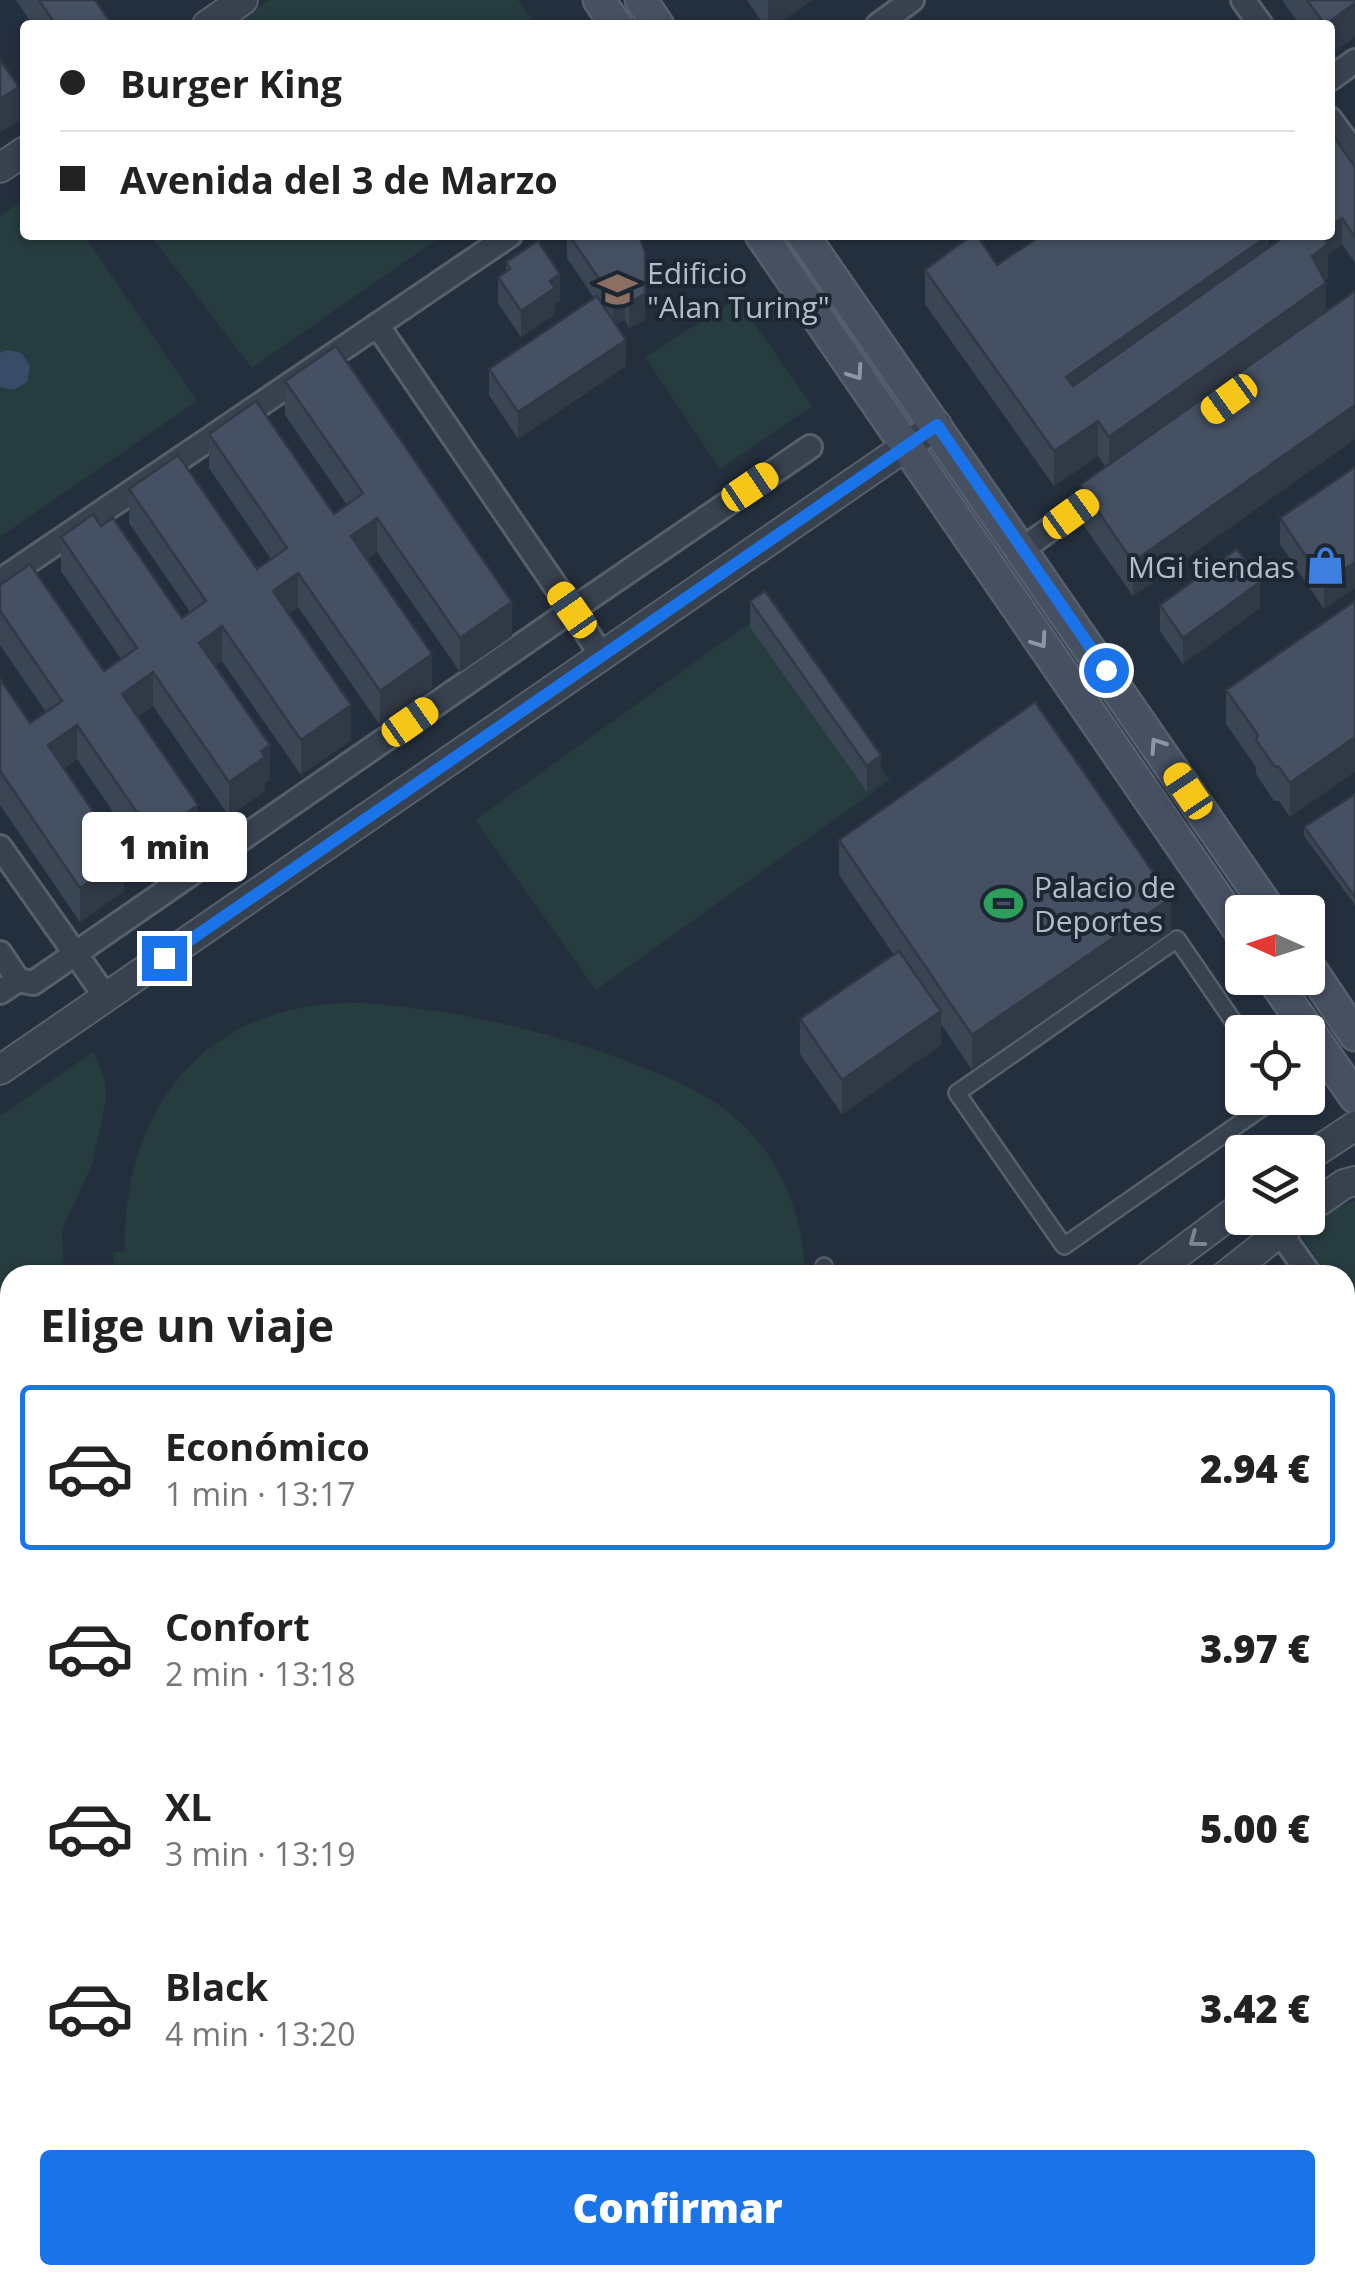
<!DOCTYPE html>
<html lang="es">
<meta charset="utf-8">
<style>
body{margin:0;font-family:"Open Sans",sans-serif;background:#f2f2f2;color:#222;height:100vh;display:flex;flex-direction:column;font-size:38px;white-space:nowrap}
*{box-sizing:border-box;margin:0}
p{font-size:32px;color:#767676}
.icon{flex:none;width:55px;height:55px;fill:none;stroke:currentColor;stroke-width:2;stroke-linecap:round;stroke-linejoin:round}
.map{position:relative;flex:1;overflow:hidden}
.drawer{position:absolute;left:0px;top:1265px;width:1355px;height:1020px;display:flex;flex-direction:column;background:#fff;border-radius:30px 30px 0 0;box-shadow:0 2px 8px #0004}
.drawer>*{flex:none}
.hud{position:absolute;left:20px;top:20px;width:1315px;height:220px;border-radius:10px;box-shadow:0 2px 8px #0004;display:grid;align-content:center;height:220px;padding:0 40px;background:#fff}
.needle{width:65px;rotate:273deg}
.controls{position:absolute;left:1225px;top:895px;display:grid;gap:20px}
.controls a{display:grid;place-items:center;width:100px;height:100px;border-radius:10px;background:#fff;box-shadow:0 2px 8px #0004;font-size:50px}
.end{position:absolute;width:45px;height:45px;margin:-22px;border:12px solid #1a73e8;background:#fff;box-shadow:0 0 0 5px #fff}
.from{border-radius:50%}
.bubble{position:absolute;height:70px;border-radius:10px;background:#fff;box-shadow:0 2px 8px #0004;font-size:32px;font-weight:800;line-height:70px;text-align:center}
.car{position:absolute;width:30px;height:60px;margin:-30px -15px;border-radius:12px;box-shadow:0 0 8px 2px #0007;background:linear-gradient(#f5c518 24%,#345 0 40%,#f5c518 0 76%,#345 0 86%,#f5c518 0)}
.hud b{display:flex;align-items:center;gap:35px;height:95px;font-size:38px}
.hud b+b{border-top:2px solid #e0e0e0}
.hud i{width:25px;height:25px;background:#222}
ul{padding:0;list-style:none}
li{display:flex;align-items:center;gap:30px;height:165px;margin:0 20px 15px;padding:0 20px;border:5px solid transparent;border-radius:10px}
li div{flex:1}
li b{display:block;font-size:38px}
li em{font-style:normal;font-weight:800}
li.current{border-color:#1a73e8}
li>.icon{width:90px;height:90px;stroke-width:1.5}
h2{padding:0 40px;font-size:45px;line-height:120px}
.primary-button{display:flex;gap:20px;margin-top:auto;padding:20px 40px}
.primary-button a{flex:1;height:115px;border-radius:10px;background:#1a73e8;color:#fff;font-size:40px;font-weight:800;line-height:115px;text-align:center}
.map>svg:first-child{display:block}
.green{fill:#263c3f}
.water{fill:#394c67}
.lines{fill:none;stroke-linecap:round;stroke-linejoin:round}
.pedestrian-casing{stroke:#565f6c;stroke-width:20}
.minor-casing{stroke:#565f6c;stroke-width:28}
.tertiary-casing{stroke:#565f6c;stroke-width:32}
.secondary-casing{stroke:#565f6c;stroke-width:35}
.pedestrian{stroke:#38414e;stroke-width:15}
.minor{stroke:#38414e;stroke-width:22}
.tertiary{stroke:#38414e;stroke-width:28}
.secondary{stroke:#465061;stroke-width:30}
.wall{fill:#3b4654}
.shaded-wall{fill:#303945}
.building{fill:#455162;stroke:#303945;stroke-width:2.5}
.oneway{stroke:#8e96a5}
.oneway2{stroke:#7c8592}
.route{stroke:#1a73e8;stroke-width:12}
.labels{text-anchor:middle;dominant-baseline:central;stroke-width:8;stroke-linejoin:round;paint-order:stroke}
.poi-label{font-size:30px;fill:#b4bcc9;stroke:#1d2633;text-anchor:start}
</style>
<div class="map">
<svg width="1355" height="2285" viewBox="0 0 1355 2285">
<rect width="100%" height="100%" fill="#242f3e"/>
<g class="green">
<polygon points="269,0 518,0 535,25 229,25"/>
<polygon points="25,199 25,235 84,235 197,401 0,537 0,216"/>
<polygon points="150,235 443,235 252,368"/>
<polygon points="737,299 812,406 720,469 645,357"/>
<polygon points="769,609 890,780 596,990 475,820"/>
<path d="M361,1003C454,1009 542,1029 629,1062C672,1079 715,1095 747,1129C785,1168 804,1222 805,1275H115L113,1253L125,1251C123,1104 209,999 361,1003Z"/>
<polygon points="93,1052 105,1079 106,1100 92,1165 62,1229 64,1275 10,1275 10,2021 0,2021 0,1116"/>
<polygon points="1355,1201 1355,1318 1345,1303 1345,1275 1327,1275 1301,1234 1334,1209"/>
<polygon points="0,2086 10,2087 10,2246 0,2249"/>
<polygon points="138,2275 687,2275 694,2285 146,2285"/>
</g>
<polygon class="water" points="7,350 22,353 30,366 27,382 14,390 0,387 0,353"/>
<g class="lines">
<defs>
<g id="pedestrian">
<polyline points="1242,1034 1177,939 957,1093 1064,1246 1276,1098"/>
<polyline points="824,1266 824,1275"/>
</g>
<g id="minor">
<polyline points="1243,0 1261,25"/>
<polyline points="878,25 912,0"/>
<polyline points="1330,79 1355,61"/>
<polyline points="1330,119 1355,153"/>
<polyline points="1023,549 1105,489"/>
<polyline points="0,581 510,235"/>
<polyline points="602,656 572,610 810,447"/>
<polyline points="0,847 106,997"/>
<polyline points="0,953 18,980 0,992"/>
<polyline points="18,980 33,983 572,610 377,325"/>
<polyline points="1281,1234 1310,1275"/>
<polyline points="1345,1325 1348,1330 1345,1332"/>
<polyline points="1345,1507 1355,1505"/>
<polyline points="1345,1927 1355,1926"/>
<polyline points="1345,2157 1355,2155"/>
<polyline points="1345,2219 1354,2285"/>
<polyline points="1071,2275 1072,2285"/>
</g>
<g id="tertiary">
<polyline points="207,25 243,0"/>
<polyline points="0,168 25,151"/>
<polyline points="0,1070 937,425"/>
<polyline points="1308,1157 1355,1126"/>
<polyline points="1308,1209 1344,1184 1355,1181"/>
<polyline points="1150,1275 1242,1206"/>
<polyline points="1226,1275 1298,1218"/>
<polyline points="0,2071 10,2073"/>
<polyline points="0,2265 10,2264"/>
<polyline points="65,2275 82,2285"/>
<polyline points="725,2275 732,2285"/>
</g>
<g id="secondary">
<polyline points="599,0 616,25"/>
<polyline points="641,0 658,25"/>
<polyline points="761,235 1242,934"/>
<polyline points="803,235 1271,912"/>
<polyline points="1308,965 1355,1035"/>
<polyline points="1272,978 1355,1097"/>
</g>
</defs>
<use href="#pedestrian" class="pedestrian-casing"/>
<use href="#minor" class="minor-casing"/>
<use href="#tertiary" class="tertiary-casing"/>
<use href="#secondary" class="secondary-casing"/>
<use href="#pedestrian" class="pedestrian"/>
<use href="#minor" class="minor"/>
<use href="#tertiary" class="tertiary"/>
<use href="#secondary" class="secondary"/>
</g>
<g class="wall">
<polygon points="16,0 95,0 110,25 33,25"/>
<polygon points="747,0 812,0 776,25 764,25"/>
<polygon points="1282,0 1355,0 1330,25 1300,25"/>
<polygon points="1355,167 1355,263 1342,244 1328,254 1328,278 1325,280 1326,312 1355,291 1355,439 1133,596 1080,520 1080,485 1106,467 1098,456 1054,486 925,304 925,270 1269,247 1281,238 1279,235 1330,235"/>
<polygon points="567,235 639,235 645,320 629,328 625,320 616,324 626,366 518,439 489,395 489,369 594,298 567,258"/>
<polygon points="506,262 560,300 555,304 555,314 521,337 498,303 498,277 506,272"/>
<polygon points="285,381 512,636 460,672 377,552 367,559 432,688 380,725 298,607 289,614 351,740 301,775 222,661 215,666 270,779 265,783 265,791 229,816 153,706 138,717 198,839 153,870 77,759 64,769 124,891 80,922 0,805 0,679 30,723 46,712 0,645 0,585 104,671 121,659 61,571 61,537 101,526 182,618 190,612 129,523 129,489 257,569 271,559 209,468 209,434 334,514 347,505 285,415"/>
<polygon points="1355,467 1355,588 1324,609 1280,544 1280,518"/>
<polygon points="750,601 881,781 867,792 750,627"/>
<polygon points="1355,601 1290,817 1279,801 1274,801 1256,774 1256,767 1226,724 1226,690"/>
<polygon points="1160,605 1260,608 1183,664 1160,631"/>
<polygon points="1355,794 1355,905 1304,836 1304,827"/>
<polygon points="839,840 1171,932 972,1070 941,1024 941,1045 842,1114 800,1054 800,1019 894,955 839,875"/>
</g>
<g class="shaded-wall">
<polygon points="768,0 812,0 776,25 768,25"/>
<polygon points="1355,3 1355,37 1330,55 1330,25 1325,25"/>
<polygon points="19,87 19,121 0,133 0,99"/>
<polygon points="1342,218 1342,244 1328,254 1328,278 1312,290 1312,256 1324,246 1324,235 1330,235 1330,226"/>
<polygon points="1269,235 1269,269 1066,411 1066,377"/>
<polygon points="560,274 560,300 555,304 555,314 521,337 521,311 550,281"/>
<polygon points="1326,283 1326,317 1109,471 1109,437"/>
<polygon points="625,294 625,320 613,325 613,299"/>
<polygon points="645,294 645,320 629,328 629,302"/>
<polygon points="626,340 626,366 518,439 518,412"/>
<polygon points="1355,405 1355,439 1133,596 1133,562"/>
<polygon points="1098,421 1098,456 1054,486 1054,451"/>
<polygon points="377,518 377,552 351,570 351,536"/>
<polygon points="1355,562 1355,588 1324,609 1324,583"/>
<polygon points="298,573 298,607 273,625 273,591"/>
<polygon points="1260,582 1260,608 1183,664 1183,638"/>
<polygon points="512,602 512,636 460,672 460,638"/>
<polygon points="222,626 222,661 199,677 199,643"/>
<polygon points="432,654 432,688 380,725 380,691"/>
<polygon points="153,672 153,706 122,728 122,694"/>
<polygon points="351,705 351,740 301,775 301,740"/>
<polygon points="77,725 77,759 48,780 48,745"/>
<polygon points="1355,737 1355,772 1290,817 1290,783"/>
<polygon points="270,745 270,779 265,783 265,791 229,816 229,782"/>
<polygon points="881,755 881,781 867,792 867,766"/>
<polygon points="198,805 198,839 153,870 153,836"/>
<polygon points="124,857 124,891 80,922 80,888"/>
<polygon points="1171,898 1171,932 972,1070 972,1035"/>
<polygon points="941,1011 941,1045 842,1114 842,1080"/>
</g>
<g class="building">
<polygon points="39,0 95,0 110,22 106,25 56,25"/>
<polygon points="1307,0 1355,0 1355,3 1325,25"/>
<polygon points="0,60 19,87 0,99"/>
<polygon points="1330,131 1355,167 1355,237 1342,218 1330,226"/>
<polygon points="569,235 639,235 645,252 645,294 629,302 625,294 613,299"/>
<polygon points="972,235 977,235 997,265 1042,235 1269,235 1066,377 1073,386 1286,235 1321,235 1328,244 1312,256 1326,283 1109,437 1098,421 1054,451 925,270"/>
<polygon points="538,241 560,274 550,281 555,288 521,311 498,277 510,269 506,262"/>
<polygon points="1355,291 1355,405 1133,562 1080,485"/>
<polygon points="597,296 626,340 518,412 489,369"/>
<polygon points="336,346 512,602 460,638 377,518 351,536 432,654 380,691 298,573 273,591 351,705 301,740 222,626 199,643 270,745 261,751 265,757 229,782 153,672 122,694 198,805 153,836 77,725 48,745 124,857 80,888 0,771 0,679 30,723 62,701 0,611 0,585 30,564 104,671 137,648 61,537 93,514 101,526 113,518 182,618 206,601 129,489 178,455 257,569 287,548 209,434 256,401 334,514 363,493 285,381"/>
<polygon points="1355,467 1355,562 1324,583 1280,518"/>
<polygon points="1237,549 1260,582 1183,638 1160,605"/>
<polygon points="765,591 881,755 867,766 750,601"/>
<polygon points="1355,601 1355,737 1290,783 1279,767 1274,766 1256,740 1258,735 1226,690"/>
<polygon points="1035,702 1171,898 972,1035 839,840"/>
<polygon points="1355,794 1355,897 1304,827"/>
<polygon points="899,951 941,1011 842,1080 800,1019"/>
</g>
<defs><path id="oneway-chevron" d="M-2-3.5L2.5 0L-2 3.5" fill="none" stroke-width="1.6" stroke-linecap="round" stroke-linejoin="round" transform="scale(2.5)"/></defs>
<g class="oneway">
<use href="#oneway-chevron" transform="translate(856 373) rotate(55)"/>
<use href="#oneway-chevron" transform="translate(1040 641) rotate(55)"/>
<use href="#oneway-chevron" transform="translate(1157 745) rotate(-124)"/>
</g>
<use class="oneway2" href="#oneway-chevron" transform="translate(1196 1240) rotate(143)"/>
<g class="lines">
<polyline class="route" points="164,958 937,425 1106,670"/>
</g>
<defs>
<symbol id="university-bare" viewBox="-9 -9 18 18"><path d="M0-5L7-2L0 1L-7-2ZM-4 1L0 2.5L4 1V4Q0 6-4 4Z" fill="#8d6e63" stroke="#1d2633" stroke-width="2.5" paint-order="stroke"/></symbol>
<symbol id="shop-bare" viewBox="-9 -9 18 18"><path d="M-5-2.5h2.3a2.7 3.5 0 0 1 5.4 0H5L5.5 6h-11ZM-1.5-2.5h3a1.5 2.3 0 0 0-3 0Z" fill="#3f7fe0" stroke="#1d2633" stroke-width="2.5" paint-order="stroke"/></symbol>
<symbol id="stadium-bare" viewBox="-9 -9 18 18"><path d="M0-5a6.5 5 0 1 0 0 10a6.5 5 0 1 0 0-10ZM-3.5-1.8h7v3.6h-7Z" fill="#2e9e5b" stroke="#1d2633" stroke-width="2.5" paint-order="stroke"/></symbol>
</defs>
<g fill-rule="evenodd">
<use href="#university-bare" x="590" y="262" width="55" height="55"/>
<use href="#shop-bare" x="1298" y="538" width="55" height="55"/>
<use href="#stadium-bare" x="976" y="876" width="55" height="55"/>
</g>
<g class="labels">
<g class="poi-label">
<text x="647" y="272">Edificio<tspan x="647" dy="34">"Alan Turing"</tspan></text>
<text x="1295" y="566" text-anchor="end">MGi tiendas</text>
<text x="1034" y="886">Palacio de<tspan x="1034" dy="34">Deportes</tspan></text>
</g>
</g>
</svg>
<div class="controls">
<a><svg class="needle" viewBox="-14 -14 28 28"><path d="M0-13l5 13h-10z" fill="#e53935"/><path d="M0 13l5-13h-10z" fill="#767676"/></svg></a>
<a><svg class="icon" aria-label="locate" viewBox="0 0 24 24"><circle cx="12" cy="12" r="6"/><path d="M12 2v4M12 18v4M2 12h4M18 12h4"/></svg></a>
<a><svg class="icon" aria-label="layers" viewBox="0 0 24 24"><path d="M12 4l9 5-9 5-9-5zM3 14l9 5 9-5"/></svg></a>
</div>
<i class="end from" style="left:1106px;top:670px"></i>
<i class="end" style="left:164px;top:958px"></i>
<div class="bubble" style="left:82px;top:812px;width:165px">1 min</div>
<i class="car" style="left:1229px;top:399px;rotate:234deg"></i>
<i class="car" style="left:750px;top:487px;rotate:56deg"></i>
<i class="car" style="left:1071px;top:514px;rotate:54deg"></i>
<i class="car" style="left:572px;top:610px;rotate:325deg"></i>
<i class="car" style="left:410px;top:722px;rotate:55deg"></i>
<i class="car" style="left:1188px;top:791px;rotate:326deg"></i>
<div class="hud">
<b><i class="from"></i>Burger King</b>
<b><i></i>Avenida del 3 de Marzo</b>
</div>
<section class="drawer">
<h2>Elige un viaje</h2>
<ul>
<li class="current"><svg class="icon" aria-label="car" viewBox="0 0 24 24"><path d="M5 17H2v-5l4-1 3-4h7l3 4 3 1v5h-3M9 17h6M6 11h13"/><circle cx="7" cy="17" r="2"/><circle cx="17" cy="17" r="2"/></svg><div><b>Económico</b><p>1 min · 13:17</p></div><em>2.94 €</em></li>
<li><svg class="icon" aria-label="car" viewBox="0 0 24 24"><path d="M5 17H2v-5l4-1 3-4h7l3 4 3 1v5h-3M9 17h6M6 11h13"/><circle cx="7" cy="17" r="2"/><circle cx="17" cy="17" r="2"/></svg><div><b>Confort</b><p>2 min · 13:18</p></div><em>3.97 €</em></li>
<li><svg class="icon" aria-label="car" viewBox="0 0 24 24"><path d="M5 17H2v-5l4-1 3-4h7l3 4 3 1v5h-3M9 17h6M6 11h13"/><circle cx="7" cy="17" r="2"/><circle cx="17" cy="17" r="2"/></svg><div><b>XL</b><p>3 min · 13:19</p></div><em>5.00 €</em></li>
<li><svg class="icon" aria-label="car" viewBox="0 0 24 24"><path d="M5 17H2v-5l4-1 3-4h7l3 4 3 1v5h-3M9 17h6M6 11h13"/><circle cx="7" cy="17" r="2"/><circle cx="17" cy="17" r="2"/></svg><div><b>Black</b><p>4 min · 13:20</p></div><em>3.42 €</em></li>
</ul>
<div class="primary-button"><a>Confirmar</a></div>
</section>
</div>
